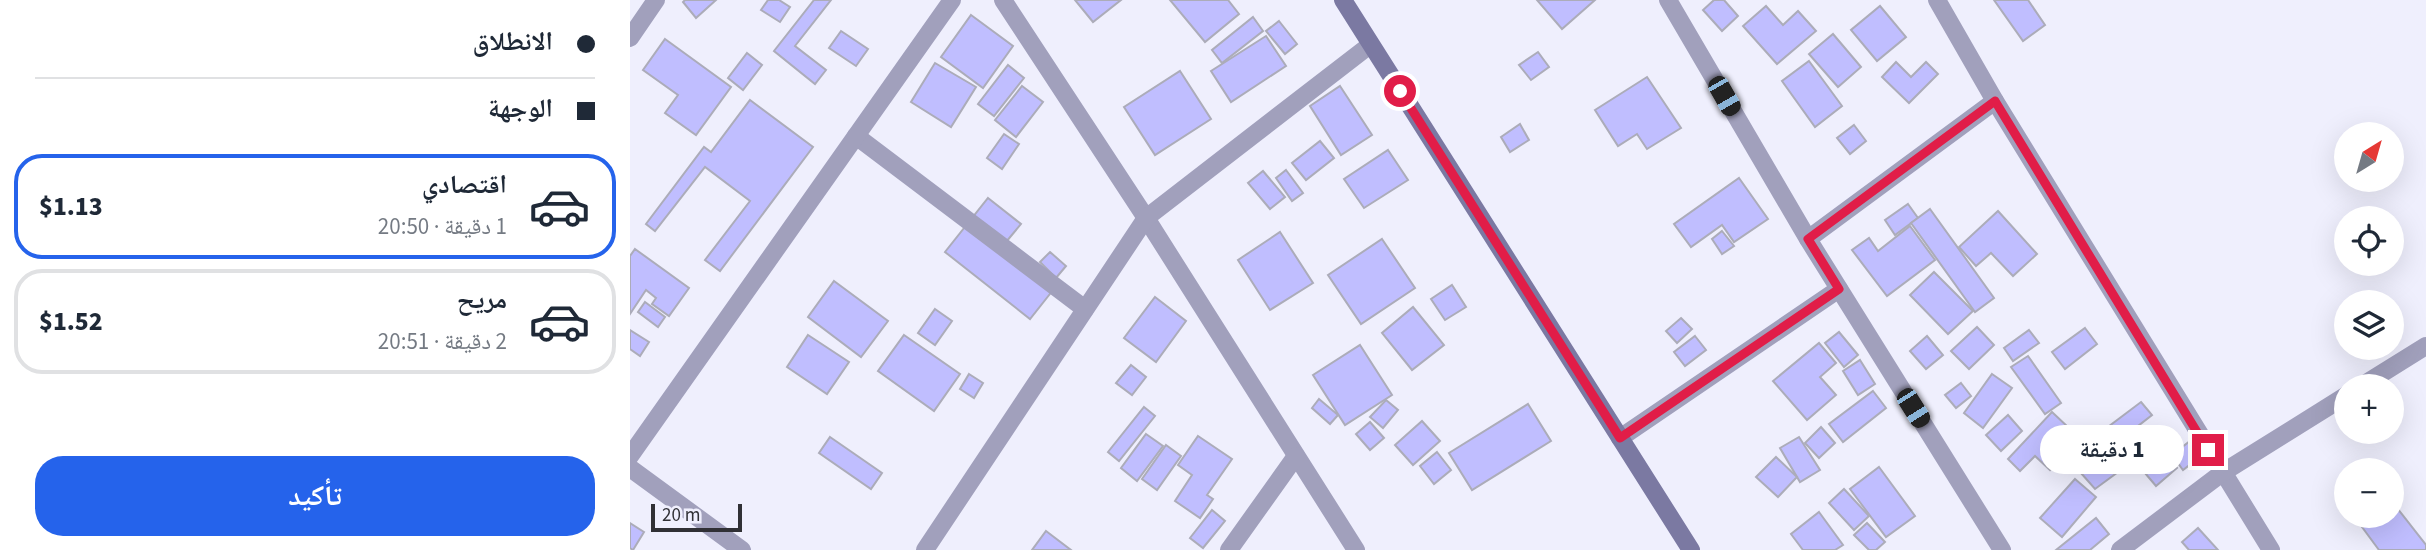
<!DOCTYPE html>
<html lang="ar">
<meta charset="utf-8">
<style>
body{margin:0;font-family:"Source Sans 3","Noto Naskh Arabic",sans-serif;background:#f2f2f3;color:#1f2937;direction:rtl;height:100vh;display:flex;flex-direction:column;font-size:26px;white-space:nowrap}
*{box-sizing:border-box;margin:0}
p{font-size:23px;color:#747a83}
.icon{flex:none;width:38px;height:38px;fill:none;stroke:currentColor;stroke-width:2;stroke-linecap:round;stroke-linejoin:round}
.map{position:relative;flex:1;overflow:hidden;direction:ltr}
.details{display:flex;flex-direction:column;background:#fff;width:630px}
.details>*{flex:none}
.banner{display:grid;align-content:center;height:154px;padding:0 35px;background:#fff}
.needle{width:46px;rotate:37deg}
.fabs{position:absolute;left:1704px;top:122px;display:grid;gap:14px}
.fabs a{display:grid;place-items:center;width:70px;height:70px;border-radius:50%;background:#fff;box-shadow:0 7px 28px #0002;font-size:35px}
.scale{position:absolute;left:21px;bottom:18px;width:91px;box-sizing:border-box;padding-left:7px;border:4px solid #303035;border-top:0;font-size:19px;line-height:24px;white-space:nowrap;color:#303035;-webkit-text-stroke:5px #efeffd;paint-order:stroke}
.end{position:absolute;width:32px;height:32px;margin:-16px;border:9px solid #e11d48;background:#fff;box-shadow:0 0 0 4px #fff}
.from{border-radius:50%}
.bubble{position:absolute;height:49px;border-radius:24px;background:#fff;box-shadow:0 7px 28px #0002;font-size:23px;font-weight:800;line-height:49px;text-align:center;direction:rtl}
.car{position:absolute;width:21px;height:42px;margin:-21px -10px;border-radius:9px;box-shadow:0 0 5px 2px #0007;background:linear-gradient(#222 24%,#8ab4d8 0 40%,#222 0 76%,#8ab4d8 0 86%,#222 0)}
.banner b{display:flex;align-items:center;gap:24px;height:66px;font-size:26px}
.banner b+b{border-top:2px solid #e0e1e3}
.banner i{width:18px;height:18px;background:#1f2937}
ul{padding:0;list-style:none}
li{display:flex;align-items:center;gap:21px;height:105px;margin:0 14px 10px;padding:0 21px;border:4px solid #e0e1e3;border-radius:28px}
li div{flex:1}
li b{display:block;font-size:26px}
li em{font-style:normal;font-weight:800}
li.selected{border-color:#2563eb}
li>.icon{width:63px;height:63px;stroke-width:1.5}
.button{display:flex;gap:14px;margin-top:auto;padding:14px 35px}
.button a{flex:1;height:80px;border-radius:28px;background:#2563eb;color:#fff;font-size:28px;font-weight:800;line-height:80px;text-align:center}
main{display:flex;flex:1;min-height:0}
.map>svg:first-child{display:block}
.building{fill:#c0beff;stroke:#acacb9;stroke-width:2}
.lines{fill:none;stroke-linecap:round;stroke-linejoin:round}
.street{stroke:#a1a0bc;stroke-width:18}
.secondary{stroke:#7b79a2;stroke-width:18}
.route{stroke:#e11d48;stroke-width:9}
</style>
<main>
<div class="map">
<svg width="1796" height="550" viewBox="0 0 1796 550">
<rect width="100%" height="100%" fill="#efeffd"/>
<g class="building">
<polygon points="55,0 86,0 66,18 53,2"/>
<polygon points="138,0 149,0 160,7 150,22 131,10"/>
<polygon points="184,0 201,0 165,46 196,70 185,84 144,51"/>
<polygon points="445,0 491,0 463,22"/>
<polygon points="540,0 598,0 609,14 575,42"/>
<polygon points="907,0 965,0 932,29"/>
<polygon points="1084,0 1094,0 1108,16 1092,31 1073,10"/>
<polygon points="1364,0 1398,0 1415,25 1393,41"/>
<polygon points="1136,6 1153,25 1168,11 1186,31 1147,64 1113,26"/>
<polygon points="1250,6 1276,37 1247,61 1221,30"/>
<polygon points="341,15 383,46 353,88 311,57"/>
<polygon points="623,17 633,31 592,63 582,50"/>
<polygon points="649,21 667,44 655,54 636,31"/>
<polygon points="211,31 238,49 226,66 199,48"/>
<polygon points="1203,34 1231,67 1208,87 1179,54"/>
<polygon points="636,36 656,66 601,102 581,71"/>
<polygon points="35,39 101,87 66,135 35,113 48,95 13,70"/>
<polygon points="908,52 919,67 901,80 889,65"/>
<polygon points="117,53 132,65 113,90 98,78"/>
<polygon points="1179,61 1212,106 1185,127 1152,81"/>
<polygon points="1266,62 1281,77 1296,62 1308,74 1279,103 1252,77"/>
<polygon points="305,63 346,87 321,127 281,102"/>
<polygon points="378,65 394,78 364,116 348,104"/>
<polygon points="550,71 581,119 525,155 494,107"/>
<polygon points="1017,77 1051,128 1017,149 1007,134 988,146 965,110"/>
<polygon points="392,86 413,102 386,137 365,120"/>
<polygon points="710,86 742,135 711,155 680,106"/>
<polygon points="120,100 183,147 90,271 75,260 120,201 75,167 25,231 16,224 74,147 81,152"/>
<polygon points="890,124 899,140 880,152 871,137"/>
<polygon points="1224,125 1236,141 1220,154 1207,138"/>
<polygon points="374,134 389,144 372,169 357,158"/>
<polygon points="690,141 704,158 676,180 662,163"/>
<polygon points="758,150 778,180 734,208 714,179"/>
<polygon points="656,170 673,193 662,201 646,178"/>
<polygon points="633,171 655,197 640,209 618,183"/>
<polygon points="1109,178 1138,219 1104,242 1092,225 1061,247 1044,224"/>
<polygon points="358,198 391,224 376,242 427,285 400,319 315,252"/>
<polygon points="1278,204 1288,218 1265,235 1255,220"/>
<polygon points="1300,209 1364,298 1345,312 1281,223"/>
<polygon points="1368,211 1407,254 1383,276 1361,253 1346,266 1329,247"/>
<polygon points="1280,226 1305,260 1257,296 1222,250 1239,238 1248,251"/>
<polygon points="1092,231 1104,246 1092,254 1082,239"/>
<polygon points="650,232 683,283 640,310 608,260"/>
<polygon points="752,239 785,288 731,324 698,275"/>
<polygon points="5,249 59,288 39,316 22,304 26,298 16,290 0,314 0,256"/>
<polygon points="420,252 436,266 426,278 410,262"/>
<polygon points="1304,272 1343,311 1318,334 1280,295"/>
<polygon points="204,281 258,321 231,357 178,317"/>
<polygon points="822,285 836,307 815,320 801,299"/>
<polygon points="525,297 556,321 526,362 494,338"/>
<polygon points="15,302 35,317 28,327 8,312"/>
<polygon points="783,307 814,345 782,370 752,333"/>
<polygon points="305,309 322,321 305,345 288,333"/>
<polygon points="1051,318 1062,329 1047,343 1036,331"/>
<polygon points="1347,327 1364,345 1339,369 1321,351"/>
<polygon points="1455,328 1467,344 1435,369 1422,352"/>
<polygon points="0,330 19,342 10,356 0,349"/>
<polygon points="1399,330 1409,343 1383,361 1374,348"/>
<polygon points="1209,332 1228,355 1214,367 1195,343"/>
<polygon points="178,335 219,362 197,394 157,367"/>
<polygon points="274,335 330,374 304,411 248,371"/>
<polygon points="1065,336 1076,350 1055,366 1044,352"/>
<polygon points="1297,336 1313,355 1296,369 1280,351"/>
<polygon points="1189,343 1206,363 1190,377 1206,395 1177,420 1143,381"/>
<polygon points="730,345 762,395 715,425 683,375"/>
<polygon points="1398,356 1431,403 1415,414 1381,367"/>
<polygon points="1230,360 1245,384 1228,395 1213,371"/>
<polygon points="501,365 516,377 502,395 486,383"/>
<polygon points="339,374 353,383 344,398 330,389"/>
<polygon points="1362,374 1382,388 1353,428 1334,413"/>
<polygon points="1331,383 1341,396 1326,408 1315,395"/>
<polygon points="1243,391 1256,408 1213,442 1199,424"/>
<polygon points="689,399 708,415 700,424 682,408"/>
<polygon points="756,400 768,410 753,428 740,417"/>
<polygon points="1511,402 1522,415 1481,447 1470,433"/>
<polygon points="898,404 921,441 842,490 819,453"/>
<polygon points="514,407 525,416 489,461 478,452"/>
<polygon points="1422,412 1439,428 1423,446 1434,456 1420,470 1405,456 1390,471 1378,459"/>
<polygon points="1378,415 1392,431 1371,451 1356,435"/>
<polygon points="792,421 810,441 783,465 765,445"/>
<polygon points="740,422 754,438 740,450 726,434"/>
<polygon points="1191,427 1205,443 1189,458 1175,443"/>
<polygon points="1512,433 1524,448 1496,470 1484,455"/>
<polygon points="516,434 533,446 507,481 491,468"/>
<polygon points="568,436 602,459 577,495 583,499 570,518 545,501 562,475 548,465"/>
<polygon points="200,437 252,473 241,489 189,453"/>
<polygon points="1169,437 1190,470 1170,482 1150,448"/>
<polygon points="1560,441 1571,456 1553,470 1542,455"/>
<polygon points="536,445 551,456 527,490 512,479"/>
<polygon points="807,452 821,470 804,484 790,466"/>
<polygon points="1474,454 1488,472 1465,489 1451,473"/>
<polygon points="1536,455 1547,468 1526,486 1515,473"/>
<polygon points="1146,457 1167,477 1148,497 1126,477"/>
<polygon points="1249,467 1285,516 1256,537 1220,489"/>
<polygon points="1445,479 1466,497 1432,537 1410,518"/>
<polygon points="1214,489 1239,516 1224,530 1199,503"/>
<polygon points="1764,504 1796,545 1796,550 1749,550 1732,527 1747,516 1762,516"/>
<polygon points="582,510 595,521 573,548 560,538"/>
<polygon points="1189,512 1213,545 1205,550 1173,550 1161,534"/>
<polygon points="1466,518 1479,534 1460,550 1426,550"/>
<polygon points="0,523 14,532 3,550 0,548"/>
<polygon points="1237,523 1255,542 1246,550 1239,550 1224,535"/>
<polygon points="1568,528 1588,550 1559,550 1552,542"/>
<polygon points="416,531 441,550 402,550"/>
</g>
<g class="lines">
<g class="street">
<polyline points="373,0 516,218 726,550"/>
<polyline points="1038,0 1178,239 1372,550"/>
<polyline points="1307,0 1365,101 1641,550"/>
<polyline points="0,38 26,0"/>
<polyline points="226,136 455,309"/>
<polyline points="1178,239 1365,101"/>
<polyline points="1730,387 1796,346"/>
<polyline points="990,438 1209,289"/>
<polyline points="0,456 322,0"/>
<polyline points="0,468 112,550"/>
<polyline points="295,550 516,218 740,45"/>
<polyline points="599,550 666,456"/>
<polyline points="1490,550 1592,473 1717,395"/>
</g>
<polyline class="secondary" points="713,0 1061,550"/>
</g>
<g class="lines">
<polyline class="route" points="770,91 990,438 1209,289 1178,239 1365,101 1578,450"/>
</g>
</svg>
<div class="fabs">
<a><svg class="needle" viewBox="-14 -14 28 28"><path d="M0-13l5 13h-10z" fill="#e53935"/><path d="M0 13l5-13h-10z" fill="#747a83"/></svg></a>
<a><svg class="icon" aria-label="locate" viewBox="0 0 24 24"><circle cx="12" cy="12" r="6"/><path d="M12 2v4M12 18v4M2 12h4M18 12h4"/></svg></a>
<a><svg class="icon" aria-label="layers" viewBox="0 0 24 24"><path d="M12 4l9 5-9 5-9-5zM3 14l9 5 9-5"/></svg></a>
<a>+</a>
<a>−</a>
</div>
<div class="scale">20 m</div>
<i class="end from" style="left:770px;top:91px"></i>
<i class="end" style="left:1578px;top:450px"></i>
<div class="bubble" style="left:1410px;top:425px;width:144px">1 دقيقة</div>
<i class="car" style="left:1094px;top:96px;rotate:150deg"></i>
<i class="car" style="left:1283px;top:408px;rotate:148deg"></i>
</div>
<section class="details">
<div class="banner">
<b><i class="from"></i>الانطلاق</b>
<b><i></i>الوجهة</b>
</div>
<ul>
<li class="selected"><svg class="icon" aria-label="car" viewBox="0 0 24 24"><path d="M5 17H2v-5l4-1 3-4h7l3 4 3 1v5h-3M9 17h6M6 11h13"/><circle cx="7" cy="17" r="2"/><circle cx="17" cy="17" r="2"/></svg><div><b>اقتصادي</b><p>1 دقيقة · 20:50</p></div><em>$1.13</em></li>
<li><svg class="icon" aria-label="car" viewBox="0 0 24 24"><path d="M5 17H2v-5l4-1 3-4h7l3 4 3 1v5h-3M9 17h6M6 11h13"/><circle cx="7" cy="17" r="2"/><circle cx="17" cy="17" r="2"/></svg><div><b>مريح</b><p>2 دقيقة · 20:51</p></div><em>$1.52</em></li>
</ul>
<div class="button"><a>تأكيد</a></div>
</section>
</main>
